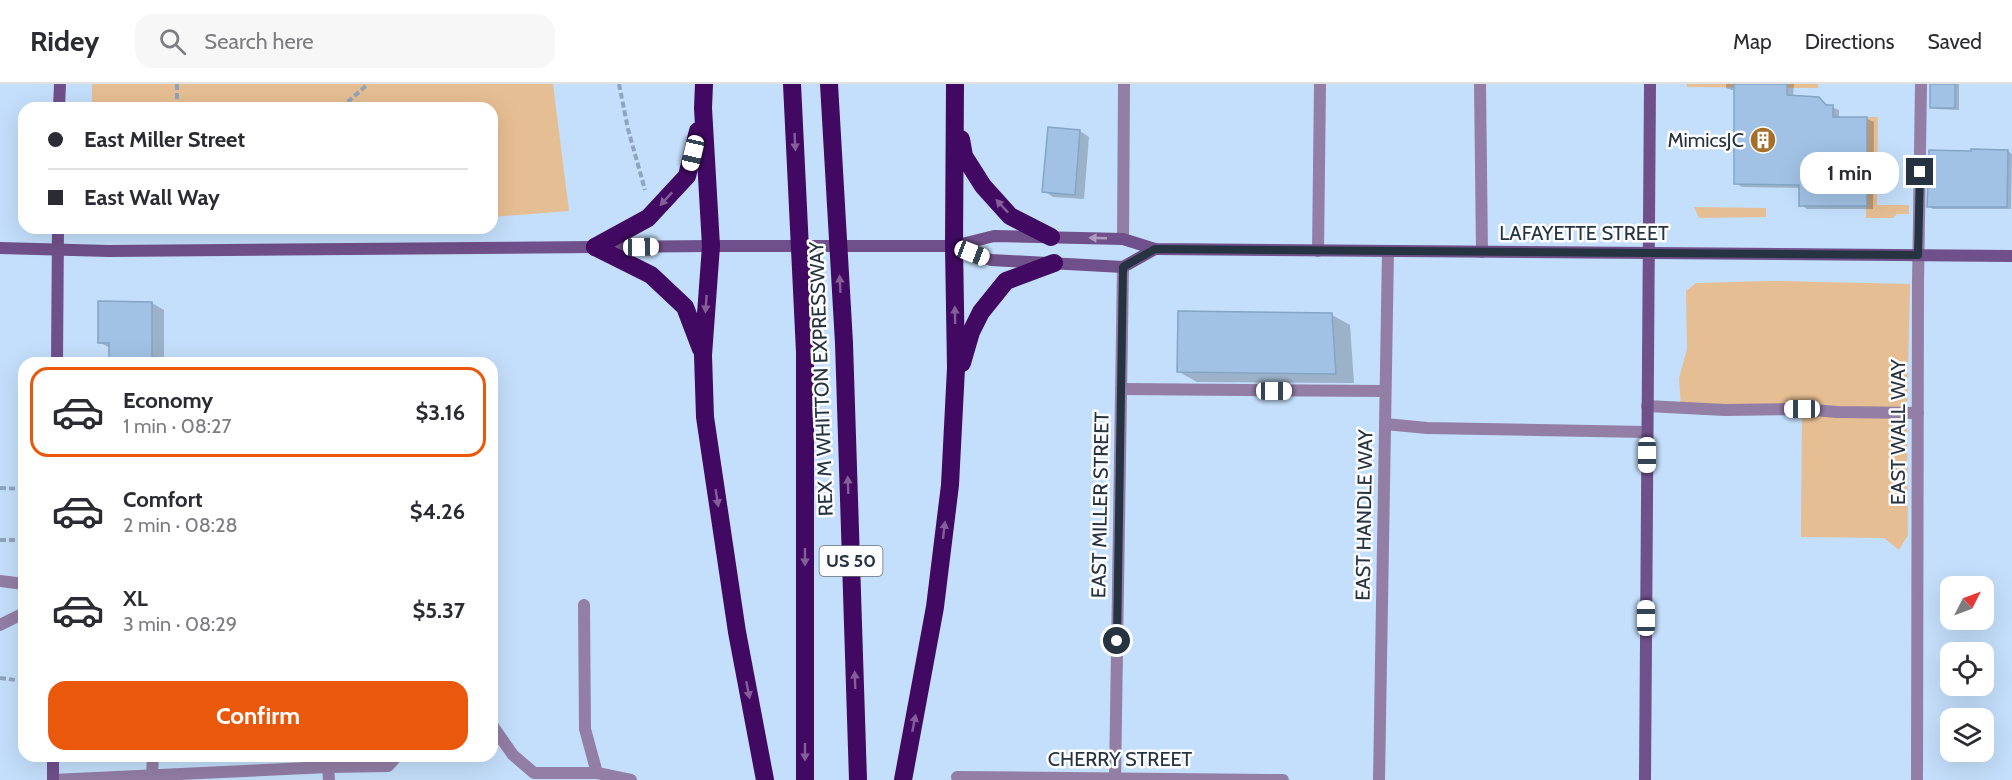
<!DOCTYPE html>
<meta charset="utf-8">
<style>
body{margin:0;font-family:Cabin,sans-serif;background:#f7f7f7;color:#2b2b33;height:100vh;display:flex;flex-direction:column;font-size:22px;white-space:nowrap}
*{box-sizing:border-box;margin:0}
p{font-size:20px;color:#7c7c81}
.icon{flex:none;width:33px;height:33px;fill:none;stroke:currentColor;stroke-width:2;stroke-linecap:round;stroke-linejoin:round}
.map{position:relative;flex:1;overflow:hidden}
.sheet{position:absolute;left:18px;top:273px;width:480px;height:405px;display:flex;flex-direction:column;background:#fff;border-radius:18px;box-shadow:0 6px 24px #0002}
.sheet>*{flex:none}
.hud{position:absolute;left:18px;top:18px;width:480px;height:132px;border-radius:18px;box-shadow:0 6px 24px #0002;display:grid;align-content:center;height:132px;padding:0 30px;background:#fff}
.needle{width:39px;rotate:48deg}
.tools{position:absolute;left:1940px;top:492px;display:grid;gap:12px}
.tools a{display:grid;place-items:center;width:54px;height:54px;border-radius:12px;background:#fff;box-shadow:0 6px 24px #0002;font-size:30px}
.end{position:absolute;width:27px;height:27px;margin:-14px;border:8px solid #263341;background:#fff;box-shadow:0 0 0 3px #fff}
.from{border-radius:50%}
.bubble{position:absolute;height:42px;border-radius:18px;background:#fff;box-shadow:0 6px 24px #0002;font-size:20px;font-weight:700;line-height:42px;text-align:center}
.car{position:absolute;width:18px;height:36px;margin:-18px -9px;border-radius:8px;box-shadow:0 0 4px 2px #0007;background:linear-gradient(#fff 24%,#345 0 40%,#fff 0 76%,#345 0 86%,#fff 0)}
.hud b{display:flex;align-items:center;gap:21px;height:57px;font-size:22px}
.hud b+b{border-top:2px solid #e1e1e2}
.hud i{width:15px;height:15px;background:#2b2b33}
ul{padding:10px 0 0;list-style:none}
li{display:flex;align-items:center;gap:18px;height:90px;margin:0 12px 9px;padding:0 18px;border:3px solid transparent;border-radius:18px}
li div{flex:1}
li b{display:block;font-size:22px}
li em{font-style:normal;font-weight:700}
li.current{border-color:#ea580c}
li>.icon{width:54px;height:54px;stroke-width:1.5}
.primary-button{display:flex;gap:12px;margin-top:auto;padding:12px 30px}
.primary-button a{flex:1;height:69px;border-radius:18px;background:#ea580c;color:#fff;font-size:24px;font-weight:700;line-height:69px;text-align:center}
header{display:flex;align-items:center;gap:36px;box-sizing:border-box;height:84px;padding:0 30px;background:#fff;border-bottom:2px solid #e1e1e2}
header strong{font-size:28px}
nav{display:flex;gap:33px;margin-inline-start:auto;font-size:21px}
.search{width:420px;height:54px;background:#f7f7f7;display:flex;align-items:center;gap:15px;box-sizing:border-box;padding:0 21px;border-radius:18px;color:#7c7c81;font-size:22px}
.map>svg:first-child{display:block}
.green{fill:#e6be93}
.shadow{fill:#0003}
.building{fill:#a1c2e4;stroke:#84a5c5;stroke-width:1.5}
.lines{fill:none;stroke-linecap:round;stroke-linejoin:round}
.path{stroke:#8fa5bc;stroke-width:4;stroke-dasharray:6 3;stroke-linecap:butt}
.lane{stroke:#937ea6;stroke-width:12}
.street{stroke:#937ea6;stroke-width:12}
.secondary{stroke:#70508a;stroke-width:12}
.highway{stroke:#420962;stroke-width:18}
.oneway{fill:#835e98}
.oneway2{fill:#af9ebe}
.route{stroke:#263341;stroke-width:8}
.labels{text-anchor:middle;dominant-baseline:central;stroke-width:5;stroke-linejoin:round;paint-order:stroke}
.shield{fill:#fdfdfd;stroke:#667079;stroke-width:1.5}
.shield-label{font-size:18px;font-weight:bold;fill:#263341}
.poi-label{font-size:20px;fill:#263341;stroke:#fdfdfd;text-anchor:end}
.street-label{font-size:20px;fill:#263341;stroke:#fdfdfd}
</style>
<header>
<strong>Ridey</strong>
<div class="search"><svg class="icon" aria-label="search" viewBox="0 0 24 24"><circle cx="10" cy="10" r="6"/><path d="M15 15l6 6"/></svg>Search here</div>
<nav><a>Map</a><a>Directions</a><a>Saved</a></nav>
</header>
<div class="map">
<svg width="2012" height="696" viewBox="0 0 2012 696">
<rect width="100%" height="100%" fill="#c4dffb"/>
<g class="green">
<polygon points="92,0 553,0 569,127 492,133 492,24 92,24"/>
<polygon points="1687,0 1818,0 1818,4 1687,3"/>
<polygon points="1867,33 1878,33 1877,121 1909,121 1909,130 1897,130 1893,134 1866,134"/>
<polygon points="1694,123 1766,124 1766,133 1699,134"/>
<polygon points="1773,197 1910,200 1907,329 1908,451 1899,466 1884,454 1801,453 1802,325 1681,324 1679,294 1687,265 1686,207 1696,199"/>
</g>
<g class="shadow">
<polygon points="1726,0 1794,0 1793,13 1819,14 1829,22 1839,26 1839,35 1867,35 1874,38 1873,125 1807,125 1801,121 1801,104 1742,103 1735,99 1735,7 1726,4"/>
<polygon points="1932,0 1959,0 1959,26 1936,25 1932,23"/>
<polygon points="1080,47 1089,53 1084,115 1053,113 1044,107"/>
<polygon points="2008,67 2012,70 2011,125 1933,125 1929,122"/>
<polygon points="152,219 164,226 164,275 181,276 187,279 111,279 110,264 99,258"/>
<polygon points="1332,231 1350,241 1354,299 1197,298 1179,288"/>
</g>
<g class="building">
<polygon points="1734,0 1787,0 1787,11 1819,13 1826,21 1833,21 1833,33 1867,33 1867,122 1799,122 1799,101 1734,100"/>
<rect x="1930" y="0" width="25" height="24"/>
<polygon points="1048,43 1080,46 1075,111 1042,108"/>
<polygon points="1971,65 2008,66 2007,123 1927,123 1929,66 1971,67"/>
<polygon points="98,217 152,218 152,279 109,279 109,259 98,259"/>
<polygon points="1178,227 1332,229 1336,290 1177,288"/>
</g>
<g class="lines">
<g class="path">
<polyline points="177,0 177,24"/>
<polyline points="619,0 628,45 645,106"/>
<polyline points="341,24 368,0"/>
<polyline points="0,404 24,405"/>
<polyline points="0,456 24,456"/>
<polyline points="0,594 24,597"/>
</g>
<g class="lane">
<polyline points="1480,0 1482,168"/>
<polyline points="1121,305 1385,307"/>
<polyline points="1647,322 1725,326 1802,325 1837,328 1918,329"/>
<polyline points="1385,340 1427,344 1647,348"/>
<polyline points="0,497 24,500"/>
<polyline points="0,541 24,529"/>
<polyline points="328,683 329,696"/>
<polyline points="152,691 153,672"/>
<polyline points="1379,696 1388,167"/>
<polyline points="1917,696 1918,200 1921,0"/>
</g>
<g class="street">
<polyline points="1123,155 1124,0"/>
<polyline points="1318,167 1320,0"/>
<polyline points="584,521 585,645 597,689 631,696"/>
<polyline points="492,641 513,671 534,689 597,689"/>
<polyline points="957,693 1283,696"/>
<polyline points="53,696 328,683 388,682 397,672"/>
<polyline points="1115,696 1123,183"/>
</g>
<g class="secondary">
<polyline points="59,24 60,0"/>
<polyline points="954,162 991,176 1123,183 1155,165"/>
<polyline points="0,164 109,167 711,162 954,162 994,152 1123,155 1155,165 2012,172"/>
<polyline points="57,279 58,144"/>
<polyline points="53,696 53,672"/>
<polyline points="1645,696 1650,0"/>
</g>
<g class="highway">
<polyline points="704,0 703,24 711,162 703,271 705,333 737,548 765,696"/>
<polyline points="792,0 805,268 805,696"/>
<polyline points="829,0 844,259 858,696"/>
<polyline points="961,55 964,72 983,102 1010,132 1051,153"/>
<polyline points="595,163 648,134 687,92 698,47"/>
<polyline points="595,163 651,191 685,223 701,265"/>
<polyline points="962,279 971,248 981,228 1006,197 1054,179"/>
<polyline points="903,696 935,523 950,401 956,284 954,162 955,0"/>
</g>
</g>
<defs><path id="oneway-solid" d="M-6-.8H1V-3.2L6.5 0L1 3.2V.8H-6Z" transform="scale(1.5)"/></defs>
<g class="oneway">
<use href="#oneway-solid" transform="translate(795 58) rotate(87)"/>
<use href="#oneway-solid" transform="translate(666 115) rotate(133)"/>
<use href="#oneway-solid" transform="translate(1002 122) rotate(-133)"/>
<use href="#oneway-solid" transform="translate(840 200) rotate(-93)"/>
<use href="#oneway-solid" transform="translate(706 220) rotate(94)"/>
<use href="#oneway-solid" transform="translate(955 231) rotate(-91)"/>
<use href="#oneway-solid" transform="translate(848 401) rotate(-92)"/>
<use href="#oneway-solid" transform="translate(717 414) rotate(81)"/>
<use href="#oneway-solid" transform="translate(944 446) rotate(-83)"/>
<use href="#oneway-solid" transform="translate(805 473) rotate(90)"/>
<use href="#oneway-solid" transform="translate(855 596) rotate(-92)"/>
<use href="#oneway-solid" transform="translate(748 606) rotate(79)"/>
<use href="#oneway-solid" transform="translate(914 639) rotate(-79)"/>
<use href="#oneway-solid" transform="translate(805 668) rotate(90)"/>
</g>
<use class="oneway2" href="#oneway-solid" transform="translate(1098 154) rotate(-178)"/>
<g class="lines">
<polyline class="route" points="1117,557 1123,183 1155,165 1918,171 1920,88"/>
</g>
<defs>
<symbol id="building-disc" viewBox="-11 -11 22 22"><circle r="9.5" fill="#a56f2a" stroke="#fdfdfd"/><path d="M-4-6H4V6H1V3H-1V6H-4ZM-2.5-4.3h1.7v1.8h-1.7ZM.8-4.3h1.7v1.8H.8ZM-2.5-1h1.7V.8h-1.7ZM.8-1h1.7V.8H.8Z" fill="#fff"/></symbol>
</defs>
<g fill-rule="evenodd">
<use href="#building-disc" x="1748" y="41" width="30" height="30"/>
</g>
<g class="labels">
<rect class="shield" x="819.5" y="462" width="63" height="30" rx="4.5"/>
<g class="shield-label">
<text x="851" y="477">US 50</text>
</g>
<g class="poi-label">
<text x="1744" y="56">MimicsJC</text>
</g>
<g class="street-label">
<text x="1584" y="149">LAFAYETTE STREET</text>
<text transform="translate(821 295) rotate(-92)">REX M WHITTON EXPRESSWAY</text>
<text transform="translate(1898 348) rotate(-90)">EAST WALL WAY</text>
<text transform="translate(1100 421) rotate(-89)">EAST MILLER STREET</text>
<text transform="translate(1364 431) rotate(-89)">EAST HANDLE WAY</text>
<text x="1120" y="675">CHERRY STREET</text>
</g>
</g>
</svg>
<div class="tools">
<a><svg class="needle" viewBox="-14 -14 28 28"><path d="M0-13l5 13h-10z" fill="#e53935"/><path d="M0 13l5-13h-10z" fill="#7c7c81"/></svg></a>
<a><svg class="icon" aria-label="locate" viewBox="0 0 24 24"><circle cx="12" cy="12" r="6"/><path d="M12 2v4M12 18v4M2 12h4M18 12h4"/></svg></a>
<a><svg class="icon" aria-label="layers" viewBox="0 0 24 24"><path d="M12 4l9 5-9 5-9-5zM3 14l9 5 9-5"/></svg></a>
</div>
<i class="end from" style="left:1117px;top:557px"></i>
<i class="end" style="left:1920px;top:88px"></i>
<div class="bubble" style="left:1800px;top:68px;width:99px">1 min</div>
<i class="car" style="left:693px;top:69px;rotate:193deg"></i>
<i class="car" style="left:641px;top:163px;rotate:89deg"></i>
<i class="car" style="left:972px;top:169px;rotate:111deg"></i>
<i class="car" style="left:1274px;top:307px;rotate:90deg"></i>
<i class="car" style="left:1802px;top:325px;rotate:270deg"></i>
<i class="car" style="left:1647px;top:371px;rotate:180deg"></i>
<i class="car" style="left:1646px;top:534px;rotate:0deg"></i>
<div class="hud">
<b><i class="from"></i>East Miller Street</b>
<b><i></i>East Wall Way</b>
</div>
<section class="sheet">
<ul>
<li class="current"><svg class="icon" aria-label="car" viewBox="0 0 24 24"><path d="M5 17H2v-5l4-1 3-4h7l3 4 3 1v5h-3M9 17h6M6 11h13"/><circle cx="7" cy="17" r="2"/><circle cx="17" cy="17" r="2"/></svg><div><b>Economy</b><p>1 min · 08:27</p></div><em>$3.16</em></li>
<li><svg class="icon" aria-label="car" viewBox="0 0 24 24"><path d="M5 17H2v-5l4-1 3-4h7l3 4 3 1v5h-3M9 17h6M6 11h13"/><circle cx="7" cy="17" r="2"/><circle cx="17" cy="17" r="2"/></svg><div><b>Comfort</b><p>2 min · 08:28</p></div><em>$4.26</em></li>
<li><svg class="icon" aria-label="car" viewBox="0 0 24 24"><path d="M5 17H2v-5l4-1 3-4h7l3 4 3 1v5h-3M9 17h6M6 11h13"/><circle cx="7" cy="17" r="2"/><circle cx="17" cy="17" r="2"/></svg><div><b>XL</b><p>3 min · 08:29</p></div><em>$5.37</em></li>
</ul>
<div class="primary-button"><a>Confirm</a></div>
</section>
</div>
